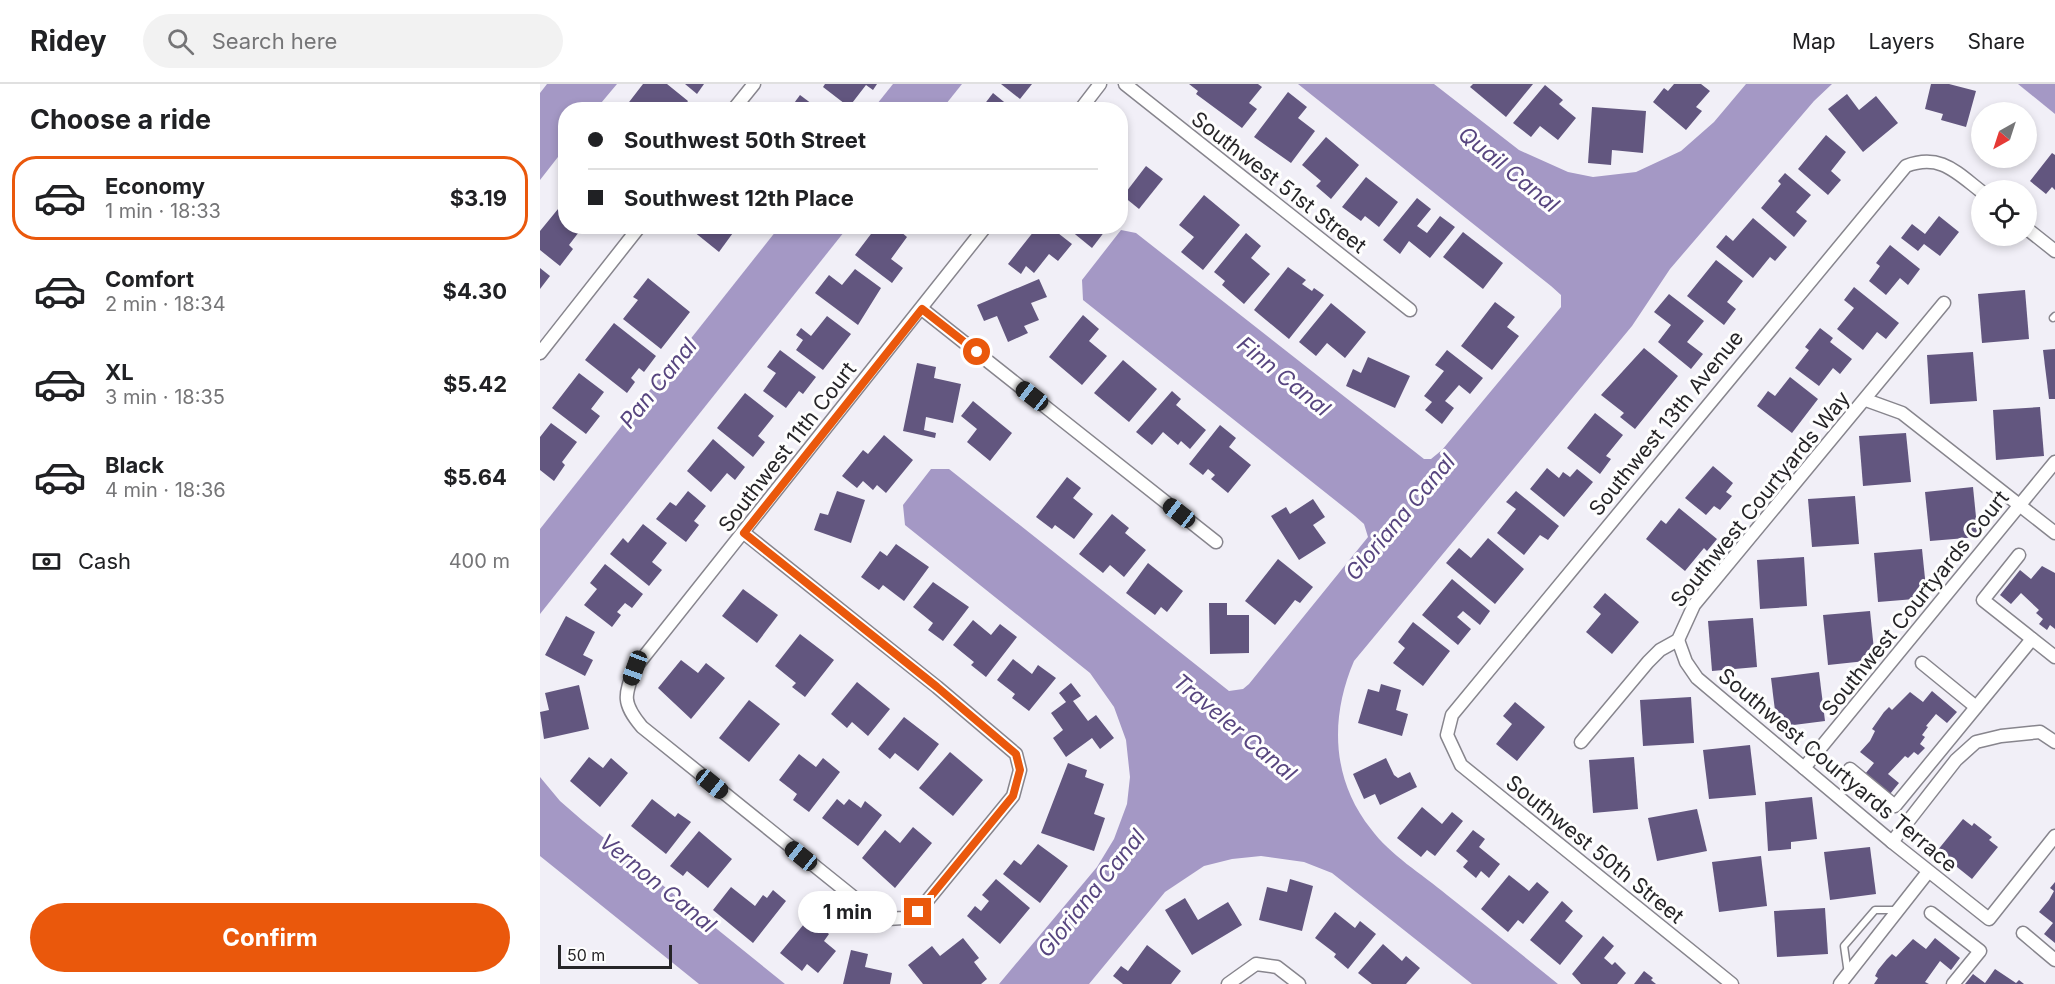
<!DOCTYPE html>
<meta charset="utf-8">
<style>
body{margin:0;font-family:Inter,sans-serif;background:#f2f2f2;color:#202124;height:100vh;display:flex;flex-direction:column;font-size:22px;white-space:nowrap}
*{box-sizing:border-box;margin:0}
p{font-size:20px;color:#757577}
.icon{flex:none;width:33px;height:33px;fill:none;stroke:currentColor;stroke-width:2;stroke-linecap:round;stroke-linejoin:round}
.map{position:relative;flex:1;overflow:hidden}
.panel{display:flex;flex-direction:column;background:#fff;width:540px}
.panel>*{flex:none}
.top-card{position:absolute;left:18px;top:18px;width:570px;height:132px;border-radius:24px;box-shadow:0 3px 9px #0003;display:grid;align-content:center;height:132px;padding:0 30px;background:#fff}
.needle{width:39px;rotate:219deg}
.tools{position:absolute;left:1431px;top:18px;display:grid;gap:12px}
.tools a{display:grid;place-items:center;width:66px;height:66px;border-radius:50%;background:#fff;box-shadow:0 3px 9px #0003;font-size:30px}
.scale{position:absolute;left:18px;bottom:15px;width:114px;box-sizing:border-box;padding-left:6px;border:3px solid #262528;border-top:0;font-size:16px;line-height:21px;white-space:nowrap;color:#262528;-webkit-text-stroke:4px #fefefe;paint-order:stroke}
.end{position:absolute;width:27px;height:27px;margin:-14px;border:8px solid #ea580c;background:#fff;box-shadow:0 0 0 3px #fff}
.from{border-radius:50%}
.bubble{position:absolute;height:42px;border-radius:21px;background:#fff;box-shadow:0 3px 9px #0003;font-size:20px;font-weight:700;line-height:42px;text-align:center}
.car{position:absolute;width:18px;height:36px;margin:-18px -9px;border-radius:8px;box-shadow:0 0 4px 2px #0007;background:linear-gradient(#222 24%,#8ab4d8 0 40%,#222 0 76%,#8ab4d8 0 86%,#222 0)}
.top-card b{display:flex;align-items:center;gap:21px;height:57px;font-size:22px}
.top-card b+b{border-top:2px solid #e0e0e0}
.top-card i{width:15px;height:15px;background:#202124}
ul{padding:0;list-style:none}
li{display:flex;align-items:center;gap:18px;height:84px;margin:0 12px 9px;padding:0 18px;border:3px solid transparent;border-radius:24px}
li div{flex:1}
li b{display:block;font-size:22px}
li em{font-style:normal;font-weight:700}
li.active{border-color:#ea580c}
li>.icon{width:54px;height:54px;stroke-width:1.5}
h2{padding:0 30px;font-size:27px;line-height:72px}
.pay{display:flex;align-items:center;gap:15px;height:66px;padding:0 30px;font-size:22px}
.pay p{margin-inline-start:auto}
.primary-button{display:flex;gap:12px;margin-top:auto;padding:12px 30px}
.primary-button a{flex:1;height:69px;border-radius:36px;background:#ea580c;color:#fff;font-size:24px;font-weight:700;line-height:69px;text-align:center}
header{display:flex;align-items:center;gap:36px;box-sizing:border-box;height:84px;padding:0 30px;background:#fff;border-bottom:2px solid #e0e0e0}
header strong{font-size:28px}
nav{display:flex;gap:33px;margin-inline-start:auto;font-size:21px}
.search{width:420px;height:54px;background:#f2f2f2;display:flex;align-items:center;gap:15px;box-sizing:border-box;padding:0 21px;border-radius:33px;color:#757577;font-size:22px}
main{display:flex;flex:1;min-height:0}
.map>svg:first-child{display:block}
.water{fill:#a498c5}
.building{fill:#62567f}
.lines{fill:none;stroke-linecap:round;stroke-linejoin:round}
.lane-casing{stroke:#87858d;stroke-width:9}
.street-casing{stroke:#87858d;stroke-width:15}
.lane{stroke:#fff;stroke-width:6}
.street{stroke:#fff;stroke-width:12}
.route{stroke:#ea580c;stroke-width:8}
.labels{text-anchor:middle;dominant-baseline:central;stroke-width:6;stroke-linejoin:round;paint-order:stroke}
.street-label{font-size:21px;fill:#262528;stroke:#fefefe}
.water-label{font-size:22px;font-style:italic;fill:#57457f;stroke:#fefefe}
</style>
<header>
<strong>Ridey</strong>
<div class="search"><svg class="icon" aria-label="search" viewBox="0 0 24 24"><circle cx="10" cy="10" r="6"/><path d="M15 15l6 6"/></svg>Search here</div>
<nav><a>Map</a><a>Layers</a><a>Share</a></nav>
</header>
<main>
<section class="panel">
<h2>Choose a ride</h2>
<ul>
<li class="active"><svg class="icon" aria-label="car" viewBox="0 0 24 24"><path d="M5 17H2v-5l4-1 3-4h7l3 4 3 1v5h-3M9 17h6M6 11h13"/><circle cx="7" cy="17" r="2"/><circle cx="17" cy="17" r="2"/></svg><div><b>Economy</b><p>1 min · 18:33</p></div><em>$3.19</em></li>
<li><svg class="icon" aria-label="car" viewBox="0 0 24 24"><path d="M5 17H2v-5l4-1 3-4h7l3 4 3 1v5h-3M9 17h6M6 11h13"/><circle cx="7" cy="17" r="2"/><circle cx="17" cy="17" r="2"/></svg><div><b>Comfort</b><p>2 min · 18:34</p></div><em>$4.30</em></li>
<li><svg class="icon" aria-label="car" viewBox="0 0 24 24"><path d="M5 17H2v-5l4-1 3-4h7l3 4 3 1v5h-3M9 17h6M6 11h13"/><circle cx="7" cy="17" r="2"/><circle cx="17" cy="17" r="2"/></svg><div><b>XL</b><p>3 min · 18:35</p></div><em>$5.42</em></li>
<li><svg class="icon" aria-label="car" viewBox="0 0 24 24"><path d="M5 17H2v-5l4-1 3-4h7l3 4 3 1v5h-3M9 17h6M6 11h13"/><circle cx="7" cy="17" r="2"/><circle cx="17" cy="17" r="2"/></svg><div><b>Black</b><p>4 min · 18:36</p></div><em>$5.64</em></li>
</ul>
<div class="pay"><svg class="icon" aria-label="cash" viewBox="0 0 24 24"><path d="M3 7h18v10H3z"/><circle cx="12" cy="12" r="2"/></svg>Cash<p>400 m</p></div>
<div class="primary-button"><a>Confirm</a></div>
</section>
<div class="map">
<svg width="1515" height="900" viewBox="0 0 1515 900">
<rect width="100%" height="100%" fill="#f1eff7"/>
<g class="water">
<polygon points="7,0 77,0 56,25 26,26 25,64 0,96 0,9"/>
<polygon points="353,0 422,0 402,25 333,25"/>
<path d="M758,0H894L979,66L1028,88L1053,93L1096,88L1141,67L1174,38L1206,0H1292L1274,17L1130,185L1092,242L814,577C790,633 791,695 831,745C850,771 882,790 907,811C944,840 981,870 1018,900H932L792,789L764,778L721,772L692,775L664,782L625,808L549,900H459L557,783L574,755L587,720L590,693L586,656L574,623L550,589L365,441L363,421L391,385H409L689,607L703,605L709,600L828,453L824,440L815,432L543,216L542,196L581,146L596,149L884,375H891L902,366L1021,223V211L1011,202Z"/>
<polygon points="1478,0 1515,0 1515,30"/>
<polygon points="240,142 308,143 0,530 0,445"/>
<polygon points="0,693 20,717 43,737 245,900 159,900 0,772"/>
</g>
<g class="building">
<polygon points="103,0 127,0 148,17 142,26 131,26 125,21 121,26 91,26 86,22"/>
<polygon points="145,0 164,0 157,10"/>
<polygon points="285,0 337,0 333,6 326,1 309,23 283,3"/>
<polygon points="461,0 492,0 480,15"/>
<polygon points="649,0 718,0 722,3 709,19 717,25 702,44 656,10 658,7"/>
<polygon points="933,0 993,0 966,33 930,3"/>
<polygon points="1134,0 1161,0 1170,7 1156,23 1162,27 1146,46 1113,18 1124,4 1128,7"/>
<polygon points="1391,0 1409,0 1436,7 1426,43 1401,36 1403,30 1385,25"/>
<polygon points="1005,1 1023,16 1019,20 1036,34 1018,56 1000,42 991,53 973,39"/>
<polygon points="748,8 767,23 758,34 775,47 751,79 714,53"/>
<polygon points="453,9 474,26 440,26"/>
<polygon points="1307,10 1319,26 1336,12 1358,39 1323,68 1288,25"/>
<polygon points="260,11 280,26 249,26"/>
<polygon points="1052,23 1106,27 1103,69 1072,66 1071,81 1048,79"/>
<polygon points="1286,51 1306,68 1291,87 1301,96 1288,111 1258,85"/>
<polygon points="786,53 819,81 791,115 776,102 781,97 762,81"/>
<polygon points="1512,69 1515,71 1515,106 1512,103 1506,110 1490,97"/>
<polygon points="606,82 623,95 599,125 583,112"/>
<polygon points="1245,89 1271,111 1256,128 1267,137 1254,153 1221,124 1241,100 1238,97"/>
<polygon points="826,93 858,118 839,143 825,132 821,137 802,123"/>
<polygon points="664,111 700,141 663,186 641,168 654,153 639,141"/>
<polygon points="877,114 891,125 877,142 887,149 900,132 915,143 890,174 869,157 860,170 843,156"/>
<polygon points="18,125 26,131 26,142 42,144 29,161 33,165 20,182 0,166 0,147"/>
<polygon points="1399,132 1419,148 1400,172 1384,160 1378,167 1361,154 1372,140 1385,150"/>
<polygon points="1213,134 1247,163 1235,177 1230,173 1213,194 1176,163 1186,151 1193,157"/>
<polygon points="157,142 198,142 179,168 153,147"/>
<polygon points="337,142 354,142 367,153 351,175 363,184 352,199 315,171"/>
<polygon points="498,142 509,142 532,160 518,177 509,170 494,189 486,182 481,190 468,180"/>
<polygon points="525,142 560,142 565,147 552,164"/>
<polygon points="923,148 963,179 943,205 903,173"/>
<polygon points="706,149 721,162 711,174 730,190 704,220 682,201 685,197 674,188"/>
<polygon points="1350,161 1380,185 1368,201 1360,194 1346,211 1329,197 1340,182 1336,179"/>
<polygon points="1176,176 1203,197 1187,218 1196,225 1184,241 1147,212"/>
<polygon points="748,183 766,196 762,200 772,207 774,204 784,211 749,255 714,226"/>
<polygon points="0,184 10,192 0,205"/>
<polygon points="315,185 341,204 318,241 275,209 289,191 302,201"/>
<polygon points="108,194 150,228 121,265 83,235 98,216 93,213"/>
<polygon points="499,195 507,213 491,219 499,236 484,242 488,249 468,258 457,232 444,237 437,221"/>
<polygon points="1314,203 1359,239 1346,255 1337,248 1323,266 1297,245 1314,224 1304,216"/>
<polygon points="1485,206 1489,255 1442,259 1438,210"/>
<polygon points="1129,210 1164,237 1147,258 1163,270 1151,285 1118,258 1131,241 1114,228"/>
<polygon points="955,218 975,233 967,243 979,252 952,286 921,262"/>
<polygon points="791,219 826,248 805,274 787,259 776,272 759,258"/>
<polygon points="543,231 559,245 549,257 567,272 542,301 509,273"/>
<polygon points="287,232 311,250 283,286 256,266 263,256 256,251 261,244 271,252"/>
<polygon points="74,239 116,272 104,288 99,284 91,294 95,298 87,309 45,276"/>
<polygon points="1280,244 1293,254 1290,258 1312,275 1300,290 1293,284 1279,302 1255,284 1269,266 1265,263"/>
<polygon points="1104,264 1138,292 1095,345 1080,333 1084,329 1061,311"/>
<polygon points="1515,265 1515,315 1509,315 1503,266"/>
<polygon points="240,266 276,293 263,310 259,307 246,324 223,307 236,289 227,283"/>
<polygon points="907,266 943,294 930,310 919,301 905,317 914,324 902,340 885,326 892,318 884,312 904,287 895,281"/>
<polygon points="1433,268 1437,317 1390,320 1387,271"/>
<polygon points="828,273 870,292 855,324 806,302 813,285 821,289"/>
<polygon points="583,276 617,305 589,338 554,309"/>
<polygon points="377,279 396,283 394,294 421,300 413,339 386,333 384,346 396,349 395,354 363,347"/>
<polygon points="39,289 64,308 51,325 60,332 46,350 12,324"/>
<polygon points="1250,293 1278,315 1252,349 1217,322 1228,307 1235,312"/>
<polygon points="632,307 641,315 636,321 666,346 650,365 641,357 638,361 623,348 612,361 596,348"/>
<polygon points="205,309 234,332 218,352 225,358 213,373 177,344"/>
<polygon points="433,317 472,349 450,377 427,358 437,345 421,332"/>
<polygon points="1500,323 1504,372 1456,376 1453,326"/>
<polygon points="1055,329 1083,351 1066,372 1071,375 1060,390 1027,364"/>
<polygon points="11,339 37,358 22,378 25,381 14,397 0,386 0,353"/>
<polygon points="680,341 696,354 689,363 711,381 688,409 671,395 675,391 668,385 663,391 649,380"/>
<polygon points="1366,349 1371,398 1323,402 1319,352"/>
<polygon points="344,351 373,376 346,409 337,401 333,406 323,397 317,404 302,392 323,366 328,370"/>
<polygon points="173,355 205,383 195,396 187,389 171,408 147,387"/>
<polygon points="1173,382 1193,399 1186,408 1192,412 1180,426 1174,422 1166,431 1145,414"/>
<polygon points="1007,384 1019,394 1023,388 1030,393 1037,385 1053,398 1024,433 990,405"/>
<polygon points="527,393 541,404 533,414 553,430 534,455 515,441 512,445 496,433"/>
<polygon points="1433,403 1438,453 1390,457 1385,408"/>
<polygon points="148,407 166,422 154,437 159,441 146,458 116,435 130,418 136,422"/>
<polygon points="297,407 325,416 311,459 274,446 280,429 288,431"/>
<polygon points="976,407 1019,442 1008,456 1000,451 984,471 957,449 976,425 966,418"/>
<polygon points="1315,412 1319,460 1272,463 1268,415"/>
<polygon points="773,415 785,433 773,441 786,459 759,476 731,432 746,423 750,430"/>
<polygon points="1139,424 1177,455 1167,467 1164,464 1145,487 1106,455 1121,436 1126,440"/>
<polygon points="572,430 589,444 585,449 606,466 584,493 570,481 563,489 539,470"/>
<polygon points="103,440 127,459 112,478 122,486 109,502 70,470 83,454 88,459"/>
<polygon points="948,454 984,485 955,520 906,479 919,464 931,474"/>
<polygon points="356,460 389,483 364,517 343,501 339,506 321,493 340,467 347,472"/>
<polygon points="1382,465 1387,514 1338,518 1334,469"/>
<polygon points="1264,473 1267,522 1220,525 1217,476"/>
<polygon points="738,475 773,503 760,519 755,516 735,541 705,517"/>
<polygon points="608,479 643,507 627,528 621,523 615,531 586,509"/>
<polygon points="65,480 103,510 92,524 85,519 77,528 81,531 72,543 44,521 57,505 50,499"/>
<polygon points="1502,482 1515,489 1515,545 1510,541 1507,546 1499,540 1503,535 1496,529 1499,526 1481,509 1471,520 1460,511 1480,486 1491,495"/>
<polygon points="912,495 950,527 940,541 923,527 917,533 931,545 918,561 882,531"/>
<polygon points="393,498 429,523 403,557 388,546 393,539 373,523"/>
<polygon points="203,505 238,531 217,559 182,532"/>
<polygon points="1065,509 1099,538 1072,570 1046,548 1061,530 1053,523"/>
<polygon points="669,519 687,519 687,531 709,531 709,569 670,570"/>
<polygon points="1330,527 1335,576 1288,581 1283,531"/>
<polygon points="26,532 55,548 43,571 53,576 45,592 5,571"/>
<polygon points="1213,534 1217,583 1172,587 1168,537"/>
<polygon points="433,536 451,551 460,540 477,553 446,593 431,581 434,578 413,561"/>
<polygon points="873,538 910,567 883,602 853,579 865,564 858,558"/>
<polygon points="260,550 294,576 265,613 252,603 256,599 235,582"/>
<polygon points="473,575 492,590 498,581 516,594 489,627 472,614 475,610 457,596"/>
<polygon points="141,576 158,589 166,579 185,594 151,635 118,604"/>
<polygon points="1279,588 1285,637 1237,643 1231,594"/>
<polygon points="317,598 350,625 328,652 312,638 307,644 291,630"/>
<polygon points="531,599 541,612 533,617 548,637 556,631 574,654 560,665 552,654 526,673 513,654 523,646 511,629 526,618 519,609"/>
<polygon points="841,600 861,606 856,626 868,630 862,652 818,639 828,605 839,608"/>
<polygon points="39,601 49,645 4,655 0,628 9,626 5,609"/>
<polygon points="1392,607 1417,628 1407,639 1396,630 1386,642 1388,643 1382,651 1385,653 1380,660 1385,664 1378,671 1374,668 1368,674 1365,672 1348,690 1359,699 1350,710 1325,690 1334,679 1320,668 1330,657 1335,647 1332,645 1344,628 1349,623 1352,626 1370,608 1383,618"/>
<polygon points="1151,613 1154,659 1103,662 1100,616"/>
<polygon points="209,616 240,640 209,678 179,654"/>
<polygon points="975,618 1005,643 977,677 956,660 972,640 963,632"/>
<polygon points="364,633 399,660 378,687 355,669 350,675 338,665"/>
<polygon points="1210,661 1216,711 1169,715 1163,666"/>
<polygon points="410,668 443,696 413,732 379,704"/>
<polygon points="259,670 276,683 283,674 300,688 269,728 253,716 257,710 239,696"/>
<polygon points="49,673 63,684 71,674 88,689 60,723 30,697"/>
<polygon points="1094,673 1098,725 1053,729 1049,676"/>
<polygon points="846,674 854,691 858,694 870,688 877,703 840,721 835,710 824,715 813,690"/>
<polygon points="528,679 547,686 545,693 564,700 554,730 565,734 554,767 501,749"/>
<polygon points="1272,713 1277,755 1251,758 1251,765 1228,767 1225,718"/>
<polygon points="112,715 135,733 138,729 151,738 126,770 91,742"/>
<polygon points="297,715 304,721 309,715 321,724 325,717 342,731 318,762 282,734"/>
<polygon points="882,723 902,740 912,728 923,737 895,772 887,766 881,773 857,754"/>
<polygon points="1157,725 1167,767 1117,777 1108,734"/>
<polygon points="1423,735 1432,742 1434,739 1452,753 1449,756 1458,763 1432,795 1397,767"/>
<polygon points="373,743 392,759 355,804 322,774 345,746 360,759"/>
<polygon points="933,746 945,755 939,763 960,780 949,794 941,787 936,794 923,783 928,777 916,767"/>
<polygon points="159,747 192,775 168,804 147,787 143,792 130,782"/>
<polygon points="498,760 528,782 500,819 463,790 474,776 481,781"/>
<polygon points="1330,763 1336,810 1290,816 1284,768"/>
<polygon points="1221,772 1227,822 1179,828 1172,778"/>
<polygon points="969,791 989,807 997,798 1009,808 983,840 978,836 968,848 941,825"/>
<polygon points="456,795 490,824 460,860 427,832 435,822 441,827 449,817 442,811"/>
<polygon points="750,795 773,802 762,847 719,836 727,803 747,808"/>
<polygon points="1515,798 1515,859 1504,850 1513,839 1499,828 1509,816 1514,807 1510,804"/>
<polygon points="191,803 215,822 223,811 227,814 233,806 246,817 213,859 173,826"/>
<polygon points="645,814 658,836 688,818 702,841 652,871 625,826"/>
<polygon points="1022,817 1033,827 1025,837 1043,852 1020,881 990,856"/>
<polygon points="1285,824 1288,870 1237,873 1234,827"/>
<polygon points="795,828 815,844 820,837 836,850 808,885 794,873 796,870 775,854"/>
<polygon points="269,834 289,850 284,857 296,867 278,889 267,880 262,887 240,869"/>
<polygon points="1063,852 1074,862 1064,874 1072,881 1075,878 1086,889 1077,900 1041,900 1032,890"/>
<polygon points="423,854 439,874 434,878 447,895 441,900 383,900 368,881 392,862 400,872"/>
<polygon points="1395,854 1420,874 1411,886 1400,877 1385,898 1389,900 1334,900 1338,894 1335,892 1338,886 1347,875 1352,870 1356,873 1373,855 1386,865"/>
<polygon points="843,860 862,877 866,872 880,884 866,900 832,900 818,889"/>
<polygon points="607,861 641,887 631,900 583,900 573,892 581,882 588,887"/>
<polygon points="311,866 328,870 325,883 352,889 350,900 303,900"/>
<polygon points="1455,885 1476,899 1479,896 1484,900 1425,900 1433,890 1445,899"/>
<polygon points="1104,887 1113,894 1111,896 1116,900 1094,900"/>
</g>
<g class="lines">
<defs>
<g id="lane">
<polyline points="1513,234 1515,232"/>
<polyline points="1308,890 1304,862 1335,826 1358,826"/>
</g>
<g id="street">
<polyline points="585,0 870,226"/>
<polyline points="193,26 214,0"/>
<polyline points="540,26 560,0"/>
<polyline points="1486,144 1515,167"/>
<polyline points="382,225 676,458"/>
<polyline points="0,269 100,142"/>
<polyline points="1326,316 1362,329 1515,449"/>
<path d="M204,449L397,603L476,670L480,686L473,712L378,828L363,834L347,835L332,828L102,643C82,619 84,612 95,584L446,142"/>
<polyline points="1479,471 1443,516 1515,573"/>
<polyline points="1138,556 1146,578 1157,594 1352,758 1449,835 1515,752"/>
<polyline points="1382,579 1436,623"/>
<polyline points="1041,658 1108,578 1120,566 1138,556 1154,521 1404,219"/>
<polyline points="1264,684 1515,378"/>
<polyline points="1310,685 1355,722 1492,555"/>
<polyline points="1352,758 1416,676 1436,658 1461,652 1500,648 1515,658"/>
<polyline points="1391,829 1440,867 1413,900"/>
<polyline points="1483,849 1515,876"/>
<polyline points="688,900 716,880 737,883 759,900"/>
<path d="M1192,900L921,681L907,651L912,631L1366,82C1400,69 1416,88 1442,108"/>
<polyline points="1300,900 1388,788"/>
</g>
</defs>
<use href="#lane" class="lane-casing"/>
<use href="#street" class="street-casing"/>
<use href="#lane" class="lane"/>
<use href="#street" class="street"/>
</g>
<g class="lines">
<polyline class="route" points="378,828 473,712 480,686 476,670 397,603 204,449 382,225 437,268"/>
</g>
<g class="labels">
<g class="street-label">
<text transform="translate(739 98) rotate(38)">Southwest 51st Street</text>
<text transform="translate(1126 339) rotate(-51)">Southwest 13th Avenue</text>
<text transform="translate(247 363) rotate(-52)">Southwest 11th Court</text>
<text transform="translate(1220 415) rotate(-51)">Southwest Courtyards Way</text>
<text transform="translate(1375 519) rotate(-51)">Southwest Courtyards Court</text>
<text transform="translate(1298 686) rotate(40)">Southwest Courtyards Terrace</text>
<text transform="translate(1055 765) rotate(39)">Southwest 50th Street</text>
</g>
<g class="water-label">
<text transform="translate(969 85) rotate(39)">Quail Canal</text>
<text transform="translate(744 292) rotate(39)">Finn Canal</text>
<text transform="translate(118 299) rotate(-51)">Pan Canal</text>
<text transform="translate(860 433) rotate(-50)">Gloriana Canal</text>
<text transform="translate(695 643) rotate(40)">Traveler Canal</text>
<text transform="translate(118 799) rotate(39)">Vernon Canal</text>
<text transform="translate(551 809) rotate(-51)">Gloriana Canal</text>
</g>
</g>
</svg>
<div class="tools">
<a><svg class="needle" viewBox="-14 -14 28 28"><path d="M0-13l5 13h-10z" fill="#e53935"/><path d="M0 13l5-13h-10z" fill="#757577"/></svg></a>
<a><svg class="icon" aria-label="locate" viewBox="0 0 24 24"><circle cx="12" cy="12" r="6"/><path d="M12 2v4M12 18v4M2 12h4M18 12h4"/></svg></a>
</div>
<div class="scale">50 m</div>
<i class="end from" style="left:437px;top:268px"></i>
<i class="end" style="left:378px;top:828px"></i>
<div class="bubble" style="left:258px;top:807px;width:99px">1 min</div>
<i class="car" style="left:492px;top:312px;rotate:308deg"></i>
<i class="car" style="left:639px;top:429px;rotate:308deg"></i>
<i class="car" style="left:95px;top:584px;rotate:200deg"></i>
<i class="car" style="left:172px;top:700px;rotate:129deg"></i>
<i class="car" style="left:261px;top:772px;rotate:309deg"></i>
<div class="top-card">
<b><i class="from"></i>Southwest 50th Street</b>
<b><i></i>Southwest 12th Place</b>
</div>
</div>
</main>
